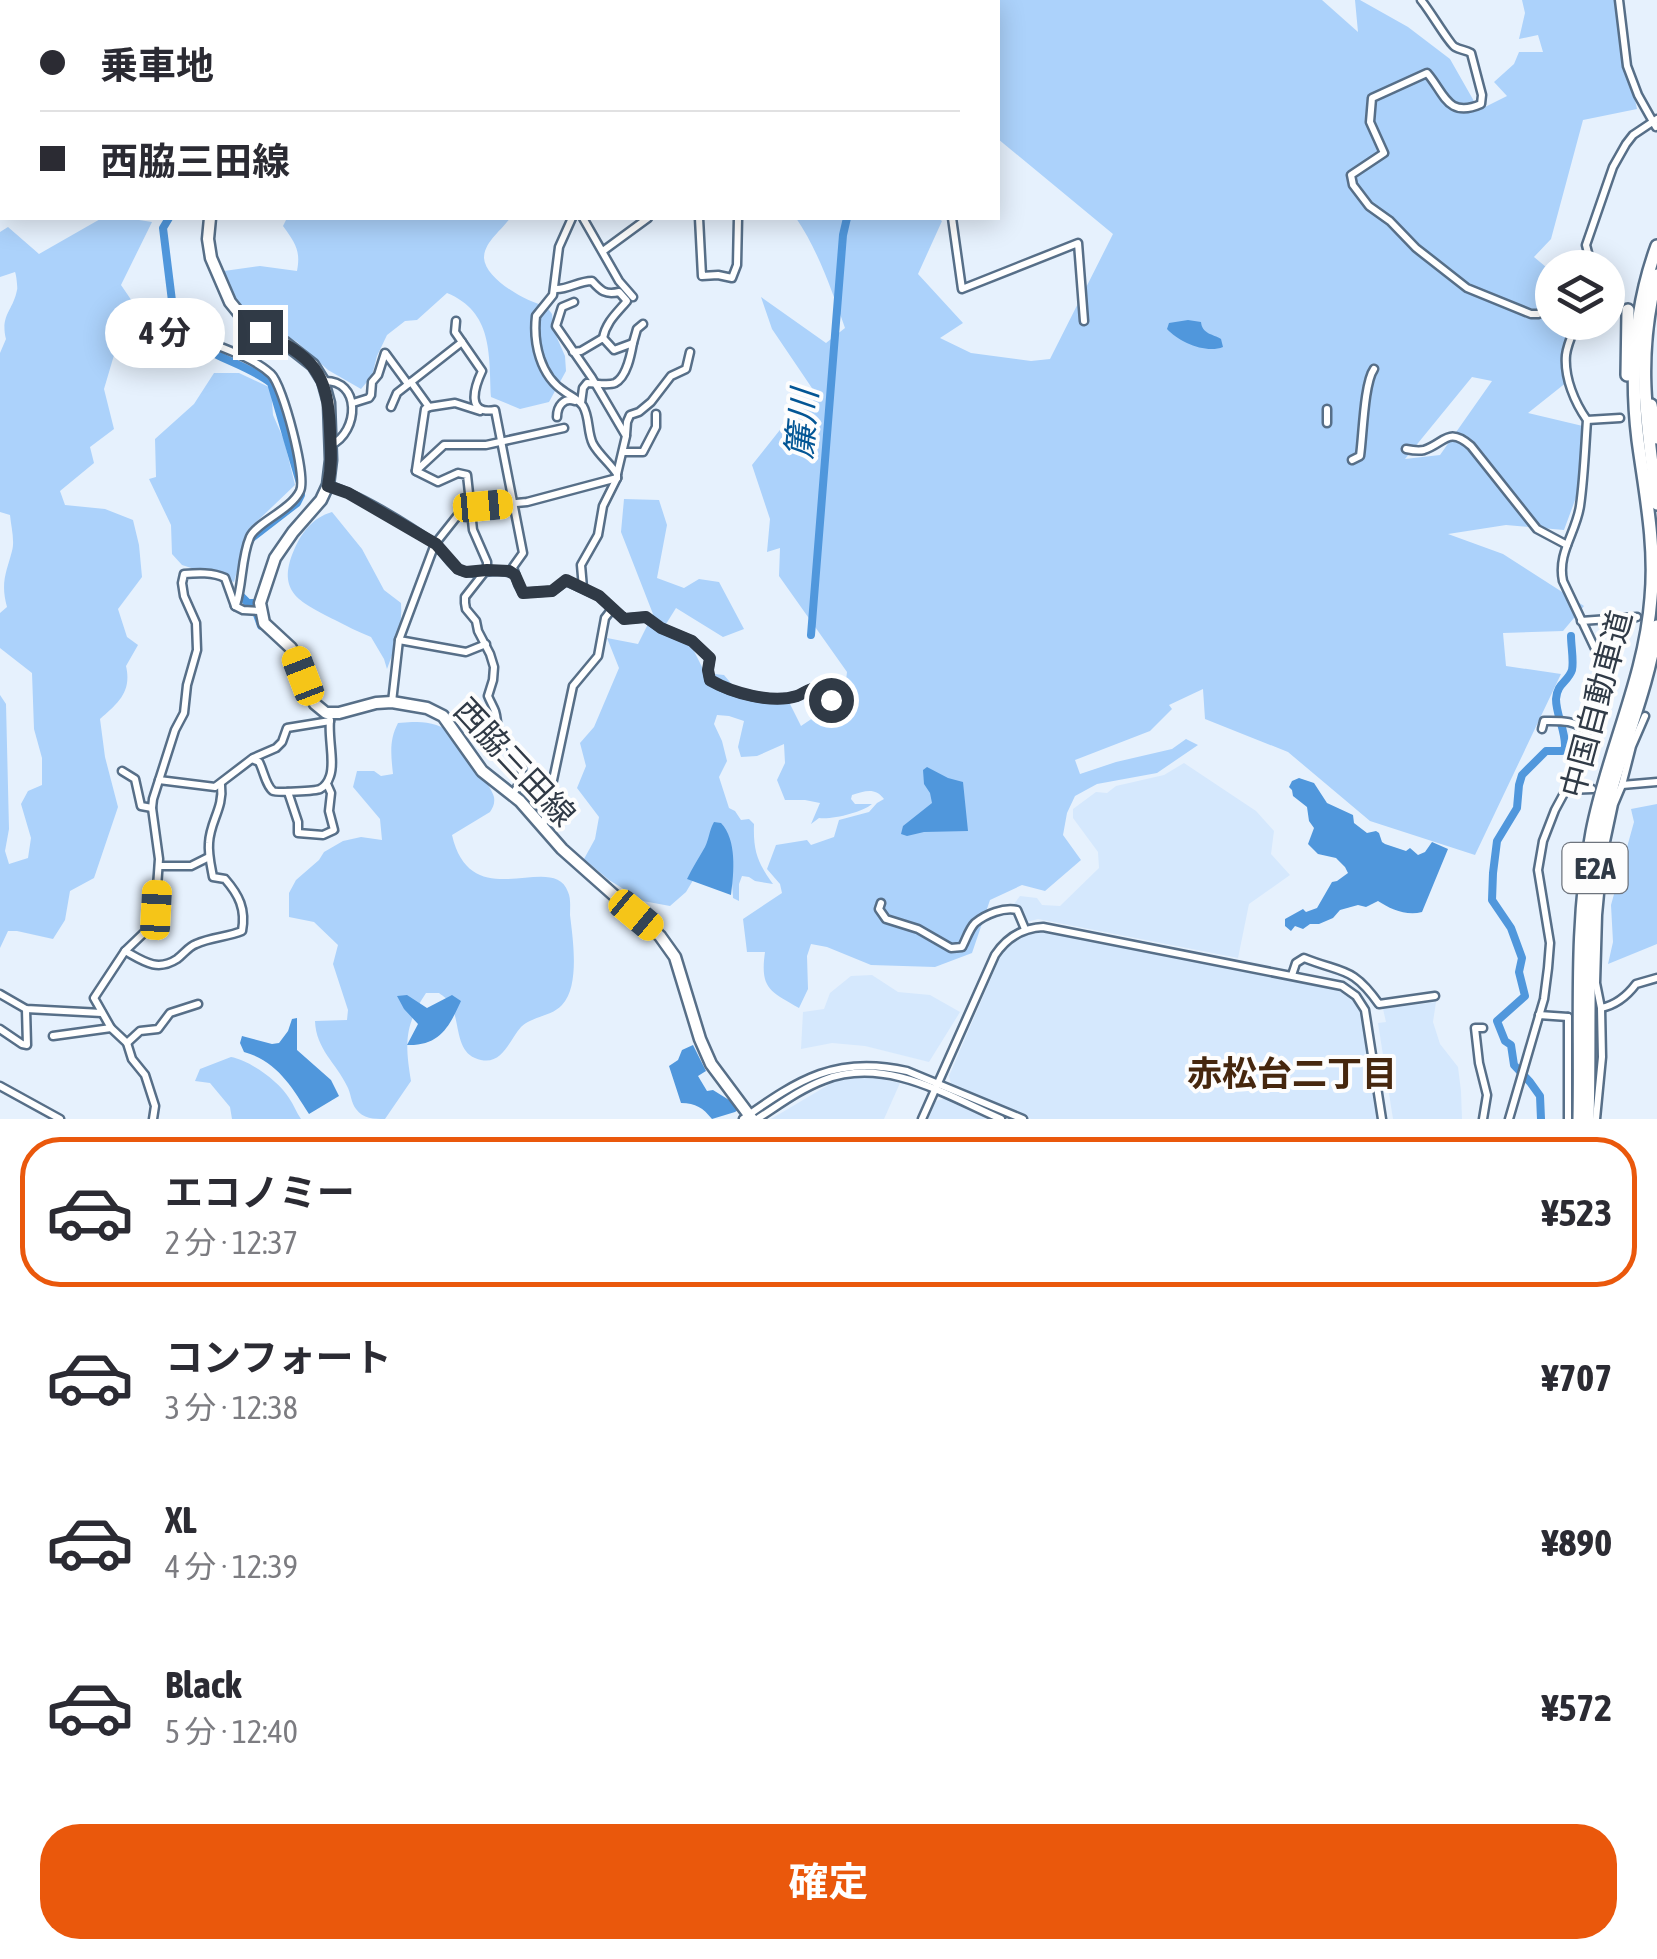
<!DOCTYPE html>
<html lang="ja">
<meta charset="utf-8">
<style>
body{margin:0;font-family:"Asap Condensed","Noto Sans JP",sans-serif;background:#f7f7f7;color:#2b2b33;height:100vh;display:flex;flex-direction:column;font-size:38px;white-space:nowrap}
*{box-sizing:border-box;margin:0}
p{font-size:32px;color:#7c7c81}
.icon{flex:none;width:55px;height:55px;fill:none;stroke:currentColor;stroke-width:2;stroke-linecap:round;stroke-linejoin:round}
.map{position:relative;height:1119px;overflow:hidden}
.side{display:flex;flex-direction:column;background:#fff;flex:1}
.side>*{flex:none}
.banner{position:absolute;left:0px;top:0px;width:1000px;height:220px;box-shadow:0 5px 25px #0003;display:grid;align-content:center;height:220px;padding:0 40px;background:#fff}
.controls{position:absolute;left:1535px;top:250px;display:grid;gap:20px}
.controls a{display:grid;place-items:center;width:90px;height:90px;border-radius:50%;background:#fff;box-shadow:0 5px 25px #0003;font-size:50px}
.end{position:absolute;width:45px;height:45px;margin:-22px;border:12px solid #303a46;background:#fff;box-shadow:0 0 0 5px #fff}
.from{border-radius:50%}
.bubble{position:absolute;height:70px;border-radius:35px;background:#fff;box-shadow:0 5px 25px #0003;font-size:32px;font-weight:700;line-height:70px;text-align:center}
.car{position:absolute;width:30px;height:60px;margin:-30px -15px;border-radius:12px;box-shadow:0 0 8px 2px #0007;background:linear-gradient(#f5c518 24%,#345 0 40%,#f5c518 0 76%,#345 0 86%,#f5c518 0)}
.banner b{display:flex;align-items:center;gap:35px;height:95px;font-size:38px}
.banner b+b{border-top:2px solid #e1e1e2}
.banner i{width:25px;height:25px;background:#2b2b33}
ul{padding:18px 0 0;list-style:none}
li{display:flex;align-items:center;gap:30px;height:150px;margin:0 20px 15px;padding:0 20px;border:5px solid transparent;border-radius:40px}
li div{flex:1}
li b{display:block;font-size:38px}
li em{font-style:normal;font-weight:700}
li.on{border-color:#ea580c}
li>.icon{width:90px;height:90px;stroke-width:1.5}
.button{display:flex;gap:20px;margin-top:auto;padding:20px 40px}
.button a{flex:1;height:115px;border-radius:40px;background:#ea580c;color:#fff;font-size:40px;font-weight:700;line-height:115px;text-align:center}
.map>svg:first-child{display:block}
.built{fill:#d5e8fd}
.green{fill:#acd2fb;fill-rule:evenodd}
.water{fill:#5097dc}
.lines{fill:none;stroke-linecap:round;stroke-linejoin:round}
.river{stroke:#5097dc;stroke-width:8}
.minor-tunnel{stroke:#c2ccd8;stroke-width:6;stroke-dasharray:6 3;stroke-linecap:butt}
.minor-casing{stroke:#576f88;stroke-width:11}
.major-casing{stroke:#576f88;stroke-width:15}
.highway-casing{stroke:#576f88;stroke-width:16}
.minor{stroke:#fff;stroke-width:6}
.major{stroke:#fff;stroke-width:10}
.highway{stroke:#fff;stroke-width:11}
.route{stroke:#303a46;stroke-width:12}
.labels{text-anchor:middle;dominant-baseline:central;stroke-width:8;stroke-linejoin:round;paint-order:stroke}
.shield{fill:#fdfdfd;stroke:#6e747d;stroke-width:2.5}
.shield-label{font-size:30px;font-weight:bold;fill:#303a46}
.street-label{font-size:32px;fill:#303a46;stroke:#fdfdfd}
.water-label{font-size:35px;font-style:italic;fill:#035695;stroke:#fdfdfd}
.neighbourhood-label{font-size:35px;font-weight:bold;fill:#46270e;stroke:#fdfdfd}
</style>
<div class="map">
<svg width="1657" height="1119" viewBox="0 0 1657 1119">
<rect width="100%" height="100%" fill="#e6f1fd"/>
<g class="built">
<polygon points="1184,763 1256,811 1274,831 1271,854 1290,875 1249,904 1238,958 1038,919 1027,922 1023,910 1014,904 1020,896 1037,898 1042,905 1060,906 1099,868 1098,852 1073,818 1073,809 1096,792 1107,793 1116,786 1164,775"/>
<polygon points="1046,932 1337,988 1352,997 1361,1012 1378,1119 1031,1119 951,1084 949,1076 1000,957 1013,940 1024,935"/>
<polygon points="872,975 898,992 930,995 960,1012 929,1062 865,1046 832,1043 801,1049 803,1012 824,1009 830,993 851,976"/>
<polygon points="1436,1002 1433,1022 1440,1044 1458,1067 1461,1091 1462,1119 1393,1119 1378,1023 1386,1022 1383,1009"/>
<polygon points="863,1075 900,1083 884,1119 771,1119 835,1081"/>
<polygon points="946,1098 991,1118 993,1119 928,1119 936,1101"/>
</g>
<g class="green">
<path d="M988,0H1322L1358,32L1355,0H1360L1408,27L1450,59L1479,110L1507,96L1494,82L1514,64L1519,52H1543L1538,35L1519,39L1525,13L1522,0H1614L1637,109L1583,120L1551,239L1534,257L1552,272V322L1573,323L1567,382L1528,413L1587,427L1578,492L1564,530L1506,525L1448,534L1503,554L1584,606L1563,631L1503,633L1506,666L1561,674L1475,855L1370,821L1288,752L1205,719L1203,689L1169,705L1172,709L1150,731L1075,760L1080,774L1116,762L1172,749L1186,739L1198,745L1157,773L1097,784L1075,796L1067,813L1063,835L1081,860L1045,891L1022,885L990,900L972,953L935,967L871,965L827,947L811,944L807,956L808,989L799,1008C769,991 760,988 765,952H747L743,919L782,893L780,884L767,869L776,845L807,840L811,845L834,837L839,820L869,812L877,803L884,799C875,787 865,791 852,795L851,799L855,804H872C863,812 832,820 819,818L811,824L820,803L805,800H785L777,780L785,763L784,744L757,756L741,757L738,747L744,721L729,716L717,715L714,724L722,741L727,761L719,777L729,808L735,811L741,820L749,819L754,824C753,852 758,863 773,884L755,881L749,877L742,876L739,884V901L733,898L729,840L704,862L686,892L670,906L643,901L609,880L584,859L595,839L599,817L577,788L586,766L580,743L594,727L619,668L607,638L638,644L653,614L621,532L624,499L659,500L667,525L657,578L684,588L699,579L719,582L744,629L723,637L676,608L666,624L694,651L705,673L724,675L741,695L789,702L801,726L844,697L847,672L779,576L780,548L767,552L770,519L752,465L787,421L818,397L772,329L761,297L826,343L845,328C832,291 818,250 796,218H938L942,221L918,274L963,323L940,338L971,353L1031,361L1050,359L1113,234L998,139V2H988ZM1472,377L1492,381L1440,455L1405,459Z"/>
<path d="M102,218H126L152,222L121,285L149,326L122,328L104,389L114,429L90,447L94,463L60,491L65,505L105,509L133,520L139,545L142,577L118,609L127,637L138,645L126,666C132,692 118,703 100,719L105,757L118,807L94,878L70,891L65,920L53,939L17,931H8L0,948V695L6,704L9,829L5,851L9,864L28,858L31,838L21,804L28,791L42,785V758L34,729L32,673L0,648V613L7,607C0,582 7,571 12,551C15,541 11,526 10,515L0,512V353L6,339C0,315 13,311 17,290C18,289 16,273 15,272L0,277V232L8,227L39,254Z"/>
<path d="M287,218H510C502,230 484,242 484,258C485,279 528,303 546,306L552,314L554,331L565,356L566,371L549,402L520,409L491,397C489,354 493,312 447,293L417,320L405,321L387,335L377,356L372,376L361,389L328,370L297,342L248,313L234,297L224,271L260,266L297,271C301,250 295,243 283,226Z"/>
<polygon points="214,373 239,373 271,388 273,415 284,440 295,485 249,529 234,582 182,565 172,554 171,525 149,479 156,477 155,439 194,404"/>
<path d="M332,512L362,549L384,590L401,603C403,625 395,648 387,669L384,659L371,637C358,632 347,626 335,620C303,603 275,594 294,550C302,532 312,518 332,512Z"/>
<path d="M412,722C425,722 439,723 449,732C459,741 491,785 494,797C495,804 493,807 490,812L452,835C471,918 553,850 568,892C571,898 570,908 570,915C573,940 580,986 562,1005C551,1017 532,1016 521,1027C508,1042 501,1069 475,1058C455,1050 460,1019 450,1003C448,999 443,996 439,993H426C404,1026 405,1044 411,1081L385,1119C374,1119 363,1119 356,1109C351,1103 351,1093 347,1086C336,1063 316,1049 315,1021L347,1020L348,1010L333,964L338,945L314,922L289,917V893L296,880L319,860L324,852L343,841L361,837L382,840L380,819L353,787L357,771H374L381,776L393,774C391,755 389,740 398,723Z"/>
<polygon points="1657,804 1657,944 1608,964 1613,942 1611,905 1634,822 1631,809"/>
<path d="M231,1057C249,1060 279,1081 289,1098C294,1105 296,1112 301,1119H232L230,1107L210,1083L195,1081L200,1069Z"/>
</g>
<g class="water">
<path d="M1188,320L1201,322C1202,334 1213,334 1221,339L1223,347C1206,354 1179,342 1167,329L1169,323Z"/>
<polygon points="927,767 948,778 963,782 968,831 924,832 907,836 901,834 903,826 932,803 930,793 924,784 923,770"/>
<path d="M1299,778L1314,783L1327,803L1353,815L1354,823L1367,833L1376,831L1379,833L1382,842L1385,844L1406,851L1410,848L1418,855L1425,852L1432,842L1448,849L1422,912C1406,916 1390,909 1378,901L1366,907L1358,905L1340,910L1333,918L1319,924H1310L1303,929L1295,926L1291,931L1285,926V919L1303,909L1306,912L1317,908L1332,882L1337,881L1348,873L1345,867L1336,858L1318,854L1308,844L1314,828L1309,821L1307,807L1293,796L1292,790L1289,787L1292,781Z"/>
<path d="M714,822L721,823C737,840 734,872 731,895L687,879C692,868 699,858 705,847C709,839 709,831 714,822Z"/>
<path d="M407,995L427,1008L452,995L461,1001C449,1027 440,1046 407,1045L418,1024L404,1009L397,996Z"/>
<path d="M297,1018V1050L331,1080L339,1096L309,1114C292,1087 277,1061 244,1052L240,1043L242,1036L272,1044L279,1043L288,1031L292,1019Z"/>
<path d="M693,1045L706,1071L698,1076L707,1091L713,1090L729,1100L738,1110L735,1112L712,1119C703,1108 696,1103 681,1103L669,1066L678,1060L682,1050Z"/>
</g>
<g class="lines">
<g class="river">
<polyline points="857,0 857,2"/>
<polyline points="714,2 714,0"/>
<polyline points="0,118 2,116"/>
<path d="M169,218L163,228L174,317C190,354 242,360 271,383L300,483L301,495L297,503L249,540"/>
<polyline points="237,592 248,603 253,603 261,626"/>
<polyline points="811,635 843,235 847,218"/>
<path d="M1541,1119L1540,1096L1530,1082L1514,1065L1511,1045L1505,1041L1497,1021L1525,996L1519,972L1522,958L1511,928L1492,900L1493,873L1497,841L1517,808L1519,785L1522,775L1546,751H1562L1565,748C1566,730 1556,716 1556,699C1557,683 1568,682 1572,670C1574,661 1571,646 1571,636"/>
</g>
<polyline class="minor-tunnel" points="1637,617 1657,621"/>
<defs>
<g id="minor">
<polyline points="351,0 360,0"/>
<polyline points="401,0 403,2"/>
<polyline points="508,0 508,2"/>
<path d="M1421,0C1429,9 1450,45 1455,47C1460,50 1466,50 1471,53L1482,95L1481,104C1447,119 1444,92 1427,73L1372,98L1370,122L1384,153L1351,175L1353,185L1369,206L1390,221L1416,248L1467,288L1531,314H1538L1552,307"/>
<polyline points="1619,0 1627,66 1638,95 1656,127"/>
<polyline points="281,2 284,0"/>
<polyline points="323,2 325,0"/>
<polyline points="498,2 502,0"/>
<polyline points="787,2 788,0"/>
<polyline points="0,48 2,48"/>
<polyline points="0,152 2,151"/>
<path d="M572,218L559,247L553,295L536,316C533,343 540,376 565,392C572,397 577,398 583,406C590,418 587,432 593,444C599,455 610,463 617,474V478"/>
<polyline points="583,218 619,281 633,297"/>
<polyline points="699,218 702,276 718,275 732,278 737,265 738,218"/>
<polyline points="952,218 962,289 1078,243 1084,321"/>
<polyline points="603,251 648,218"/>
<polyline points="1592,268 1586,245 1613,167 1626,144 1633,135 1657,119"/>
<path d="M555,289C568,290 578,281 592,281C601,291 605,295 619,292L627,301C617,313 606,322 603,338"/>
<polyline points="574,302 562,307 556,326 592,378 626,436 617,474"/>
<path d="M456,321L455,332L482,371C474,388 466,415 495,410L523,553L513,567L518,584L523,593L552,591L566,581L599,596L624,619L645,617L661,628L692,641L710,658L708,670L710,681C732,693 772,704 797,696C802,694 806,691 811,689L831,700"/>
<polyline points="633,343 637,329 643,324"/>
<path d="M573,352L581,351L603,338L614,350L633,343C631,354 627,377 615,383C608,386 595,383 587,383L583,388L581,403"/>
<path d="M168,353L196,337C219,347 253,357 271,374C283,385 307,477 300,491C291,510 256,523 250,537C241,558 243,584 236,605"/>
<polyline points="386,354 408,384"/>
<path d="M323,381C362,379 359,432 331,445"/>
<polyline points="411,382 429,407"/>
<polyline points="353,403 369,398 371,395 372,382 378,375 385,353"/>
<polyline points="391,407 397,393 462,342"/>
<polyline points="429,407 455,403 480,411"/>
<path d="M557,417C557,406 564,397 575,401"/>
<polyline points="1587,420 1620,418"/>
<polyline points="1327,423 1327,409"/>
<polyline points="626,435 627,422 630,415 639,412 651,402 671,376 686,369 690,352"/>
<path d="M1406,449C1411,450 1419,451 1424,450C1445,443 1448,426 1471,446L1537,529L1567,545"/>
<polyline points="623,452 643,452 656,427 656,414"/>
<path d="M1352,460L1360,456C1363,435 1364,383 1374,369"/>
<polyline points="416,470 425,409 429,407"/>
<path d="M416,471L438,482L458,473L467,475L473,530L487,562V569L465,597V603L466,609L476,621L478,631L490,654L494,667L493,680L488,696C490,701 493,706 495,711C498,720 496,728 501,735C518,758 532,766 513,794"/>
<polyline points="416,471 444,445 486,445 564,428"/>
<path d="M328,485C360,496 404,523 432,542C443,549 449,564 460,570C475,577 496,566 514,574"/>
<polyline points="583,588 581,565 598,535 603,506 617,478"/>
<polyline points="235,606 243,610 260,611"/>
<polyline points="1581,621 1637,617"/>
<polyline points="399,640 466,652 486,644"/>
<polyline points="392,702 399,640 435,544 458,515 483,506 527,502 617,478"/>
<path d="M1542,729L1544,721C1564,721 1571,720 1588,731"/>
<path d="M252,759L259,762C263,769 266,786 273,791C276,793 316,791 320,789C326,786 328,782 330,776C335,762 328,738 330,720"/>
<polyline points="122,771 135,779 141,806 152,808"/>
<polyline points="159,780 215,787 253,758 276,748 282,742 287,728 330,721"/>
<polyline points="1622,785 1657,782"/>
<polyline points="1567,790 1592,789"/>
<polyline points="288,792 298,822 298,833 323,835 334,830 329,811 331,793 327,784"/>
<polyline points="543,827 573,686 598,656 605,618 612,609"/>
<polyline points="159,866 191,866 209,857"/>
<path d="M881,903L879,909L886,919L918,929L951,948L962,947C966,940 969,929 975,923C986,914 1004,907 1017,910L1025,929"/>
<path d="M125,951C143,961 157,972 177,959C184,954 188,947 196,944C211,937 228,937 242,931C246,909 239,895 225,879L213,877C211,866 208,854 209,843C210,821 224,808 221,785"/>
<path d="M1292,975L1296,963L1304,958C1344,974 1352,966 1379,1004L1435,996"/>
<polyline points="0,994 26,1009 102,1013"/>
<path d="M1601,1008C1616,1005 1627,996 1636,984L1657,978"/>
<polyline points="1539,1015 1568,1017"/>
<polyline points="1483,1028 1475,1028 1479,1063 1487,1095 1483,1119"/>
<polyline points="0,1029 22,1044 27,1045 26,1009"/>
<polyline points="53,1036 111,1028"/>
<polyline points="127,1043 140,1031 158,1029 170,1013 198,1004"/>
<polyline points="0,1086 60,1119"/>
<path d="M153,1119L155,1106L145,1075L132,1059L127,1043L111,1028L94,998L125,951L149,928L155,916L159,859L152,808L153,799L175,730L184,713L187,685L197,650L196,623L184,596L182,583L184,574C197,573 213,572 225,578L235,606"/>
<path d="M743,1119C799,1079 837,1055 907,1071L1023,1119"/>
<path d="M757,1119C779,1105 800,1089 824,1080C885,1056 946,1095 1001,1119"/>
<path d="M922,1119L995,955C1007,937 1022,928 1043,927L1342,986L1356,996L1365,1010L1382,1119"/>
<path d="M1509,1119L1544,999L1548,968L1550,943L1538,870L1543,841L1555,810L1575,773L1600,681L1599,657L1563,581C1557,553 1576,533 1580,506C1584,478 1585,449 1587,420C1575,403 1564,378 1566,355C1567,345 1573,332 1577,322"/>
<polyline points="1568,1119 1568,1017"/>
<polyline points="1596,1119 1602,1057 1601,1008 1596,983 1598,915 1604,851 1614,804 1622,785 1632,746 1645,716"/>
</g>
<g id="major">
<polyline points="435,2 437,0"/>
<polyline points="0,192 2,191"/>
<polyline points="210,218 208,239 211,258 230,302 247,323 285,343 313,365 323,381 329,403 331,460 328,485 321,500 293,532 275,558 260,603 264,623 291,648 315,704 326,713 339,713 376,703 392,702 427,708 443,716 482,771 520,801 562,849 660,936 675,957 700,1039 711,1064 752,1119"/>
</g>
<g id="highway">
<path d="M1657,275C1635,358 1647,422 1657,504"/>
<polyline points="1627,375 1628,310"/>
<polyline points="1651,405 1657,438"/>
<path d="M1579,1119C1581,1023 1574,927 1592,832C1607,753 1645,679 1651,598C1656,544 1645,492 1638,440C1630,374 1634,309 1657,246"/>
<path d="M1588,1119C1591,1024 1584,928 1601,834C1614,763 1647,697 1657,626"/>
</g>
</defs>
<use href="#minor" class="minor-casing"/>
<use href="#major" class="major-casing"/>
<use href="#highway" class="highway-casing"/>
<use href="#minor" class="minor"/>
<use href="#major" class="major"/>
<use href="#highway" class="highway"/>
</g>
<g class="lines">
<path class="route" d="M260,332C313,356 328,372 330,431C331,450 332,467 328,486L348,493L436,544L458,569L466,572L487,570L509,571L515,575L523,593L552,591L566,580L599,596L624,619L646,617L661,628L692,641L710,658L708,670L710,680C732,693 772,704 797,696C802,694 806,691 812,689L831,700"/>
</g>
<g class="labels">
<rect class="shield" x="1562.5" y="843" width="65" height="50" rx="8"/>
<g class="shield-label">
<text x="1595" y="868">E2A</text>
</g>
<g class="street-label">
<text transform="translate(1596 704) rotate(-75)">中国自動車道</text>
<text transform="translate(515 762) rotate(47)">西脇三田線</text>
</g>
<g class="water-label">
<text transform="translate(801 424) rotate(-85)">簾川</text>
</g>
<g class="neighbourhood-label">
<text x="1292" y="1073">赤松台二丁目</text>
</g>
</g>
</svg>
<div class="controls">
<a><svg class="icon" aria-label="layers" viewBox="0 0 24 24"><path d="M12 4l9 5-9 5-9-5zM3 14l9 5 9-5"/></svg></a>
</div>
<i class="end from" style="left:831px;top:700px"></i>
<i class="end" style="left:260px;top:332px"></i>
<div class="bubble" style="left:105px;top:298px;width:120px">4 分</div>
<i class="car" style="left:483px;top:506px;rotate:85deg"></i>
<i class="car" style="left:303px;top:676px;rotate:339deg"></i>
<i class="car" style="left:156px;top:910px;rotate:3deg"></i>
<i class="car" style="left:636px;top:915px;rotate:130deg"></i>
<div class="banner">
<b><i class="from"></i>乗車地</b>
<b><i></i>西脇三田線</b>
</div>
</div>
<section class="side">
<ul>
<li class="on"><svg class="icon" aria-label="car" viewBox="0 0 24 24"><path d="M5 17H2v-5l4-1 3-4h7l3 4 3 1v5h-3M9 17h6M6 11h13"/><circle cx="7" cy="17" r="2"/><circle cx="17" cy="17" r="2"/></svg><div><b>エコノミー</b><p>2 分 · 12:37</p></div><em>¥523</em></li>
<li><svg class="icon" aria-label="car" viewBox="0 0 24 24"><path d="M5 17H2v-5l4-1 3-4h7l3 4 3 1v5h-3M9 17h6M6 11h13"/><circle cx="7" cy="17" r="2"/><circle cx="17" cy="17" r="2"/></svg><div><b>コンフォート</b><p>3 分 · 12:38</p></div><em>¥707</em></li>
<li><svg class="icon" aria-label="car" viewBox="0 0 24 24"><path d="M5 17H2v-5l4-1 3-4h7l3 4 3 1v5h-3M9 17h6M6 11h13"/><circle cx="7" cy="17" r="2"/><circle cx="17" cy="17" r="2"/></svg><div><b>XL</b><p>4 分 · 12:39</p></div><em>¥890</em></li>
<li><svg class="icon" aria-label="car" viewBox="0 0 24 24"><path d="M5 17H2v-5l4-1 3-4h7l3 4 3 1v5h-3M9 17h6M6 11h13"/><circle cx="7" cy="17" r="2"/><circle cx="17" cy="17" r="2"/></svg><div><b>Black</b><p>5 分 · 12:40</p></div><em>¥572</em></li>
</ul>
<div class="button"><a>確定</a></div>
</section>
